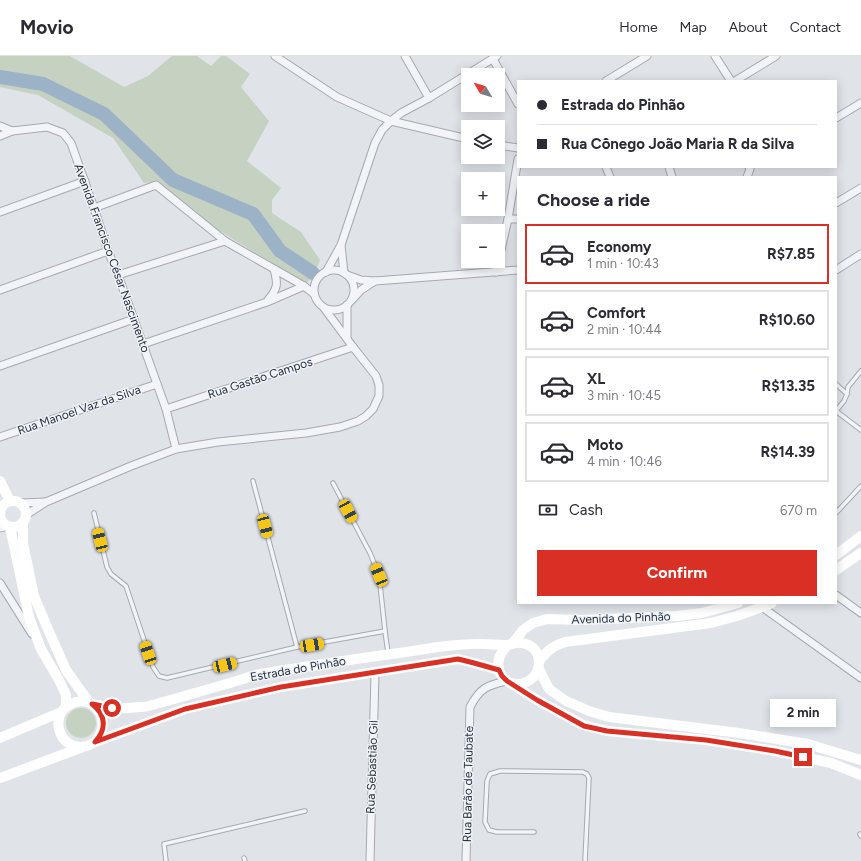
<!DOCTYPE html>
<meta charset="utf-8">
<style>
body{margin:0;font-family:Figtree,sans-serif;background:#f2f2f3;color:#2b2b33;height:100vh;display:flex;flex-direction:column;font-size:15px;white-space:nowrap}
*{box-sizing:border-box;margin:0}
p{font-size:13px;color:#7c7c81}
.icon{flex:none;width:22px;height:22px;fill:none;stroke:currentColor;stroke-width:2;stroke-linecap:round;stroke-linejoin:round}
.map{position:relative;flex:1;overflow:hidden}
.side{position:absolute;left:517px;top:120px;width:320px;height:428px;display:flex;flex-direction:column;background:#fff;border-radius:0px;box-shadow:0 2px 10px #0003}
.side>*{flex:none}
.hud{position:absolute;left:517px;top:24px;width:320px;height:88px;border-radius:0px;box-shadow:0 2px 10px #0003;display:grid;align-content:center;height:88px;padding:0 20px;background:#fff}
.needle{width:26px;rotate:308deg}
.buttons{position:absolute;left:461px;top:12px;display:grid;gap:8px}
.buttons a{display:grid;place-items:center;width:44px;height:44px;border-radius:0px;background:#fff;box-shadow:0 2px 10px #0003;font-size:20px}
.end{position:absolute;width:18px;height:18px;margin:-9px;border:5px solid #d93025;background:#fff;box-shadow:0 0 0 2px #fff}
.from{border-radius:50%}
.bubble{position:absolute;height:28px;border-radius:0px;background:#fff;box-shadow:0 2px 10px #0003;font-size:13px;font-weight:700;line-height:28px;text-align:center}
.car{position:absolute;width:12px;height:24px;margin:-12px -6px;border-radius:5px;box-shadow:0 0 3px 1px #0007;background:linear-gradient(#f5c518 24%,#345 0 40%,#f5c518 0 76%,#345 0 86%,#f5c518 0)}
.hud b{display:flex;align-items:center;gap:14px;height:38px;font-size:15px}
.hud b+b{border-top:1px solid #e1e1e2}
.hud i{width:10px;height:10px;background:#2b2b33}
ul{padding:0;list-style:none}
li{display:flex;align-items:center;gap:12px;height:60px;margin:0 8px 6px;padding:0 12px;border:2px solid #e1e1e2;border-radius:0px}
li div{flex:1}
li b{display:block;font-size:15px}
li em{font-style:normal;font-weight:700}
li.on{border-color:#d93025}
li>.icon{width:36px;height:36px;stroke-width:1.5}
h2{padding:0 20px;font-size:18px;line-height:48px}
.pay{display:flex;align-items:center;gap:10px;height:44px;padding:0 20px;font-size:15px}
.pay p{margin-inline-start:auto}
.button{display:flex;gap:8px;margin-top:auto;padding:8px 20px}
.button a{flex:1;height:46px;border-radius:0px;background:#d93025;color:#fff;font-size:16px;font-weight:700;line-height:46px;text-align:center}
header{display:flex;align-items:center;gap:24px;box-sizing:border-box;height:56px;padding:0 20px;background:#fff;border-bottom:1px solid #e1e1e2}
header strong{font-size:19px}
nav{display:flex;gap:22px;margin-inline-start:auto;font-size:14px}
.map>svg:first-child{display:block}
.green{fill:#c6d2c1}
.lines{fill:none;stroke-linecap:round;stroke-linejoin:round}
.river{stroke:#9cb2c6;stroke-width:14}
.lane-casing{stroke:#a5aab2;stroke-width:5.5}
.street-casing{stroke:#a5aab2;stroke-width:9}
.lane{stroke:#f2f4f7;stroke-width:3.5}
.street{stroke:#f2f4f7;stroke-width:7}
.secondary{stroke:#fff;stroke-width:10}
.route{stroke:#d93025;stroke-width:5}
.labels{text-anchor:middle;dominant-baseline:central;stroke-width:3;stroke-linejoin:round;paint-order:stroke}
.street-label{font-size:12px;fill:#29323f;stroke:#eff2f6}
</style>
<header>
<strong>Movio</strong>
<nav><a>Home</a><a>Map</a><a>About</a><a>Contact</a></nav>
</header>
<div class="map">
<svg width="861" height="805" viewBox="0 0 861 805">
<rect width="100%" height="100%" fill="#e0e3e8"/>
<g class="green">
<polygon points="0,0 70,0 124,31 148,20 172,0 197,0 211,10 221,0 226,0 250,18 241,31 269,65 247,105 281,132 272,144 272,157 301,176 320,204 315,217 306,228 215,172 156,126 144,127 113,82 38,39 0,31"/>
<circle cx="81" cy="667" r="15"/>
</g>
<g class="lines">
<polyline class="river" points="0,21 43,28 104,58 173,124 253,158 280,195 313,217"/>
<defs>
<g id="lane">
<polyline points="836,328 847,338"/>
<polyline points="836,355 844,345 847,338 848,331 861,315"/>
<polyline points="836,355 861,374"/>
<polyline points="253,425 297,591"/>
<polyline points="333,427 370,497 379,519 385,575 388,597"/>
<polyline points="94,457 107,511 111,518 126,530 153,611 159,620 167,622 297,591 385,575"/>
<polyline points="836,457 861,430"/>
<polyline points="534,776 497,776 489,774 485,766 487,725 490,718 500,715 583,716 587,718 589,722 585,805"/>
<polyline points="860,778 861,780"/>
<polyline points="244,802 245,805"/>
<polyline points="166,805 164,788 305,755"/>
</g>
<g id="street">
<polyline points="275,0 337,41 391,65 468,83"/>
<polyline points="405,0 429,42"/>
<polyline points="715,0 731,25"/>
<polyline points="493,3 518,48"/>
<polyline points="606,25 647,0"/>
<polyline points="735,25 776,0"/>
<polyline points="836,62 861,47"/>
<polyline points="0,70 12,75 47,71 63,77 71,87 94,152 108,195 118,219 166,353 176,393"/>
<polyline points="0,80 12,75"/>
<polyline points="498,89 518,92"/>
<polyline points="606,111 610,121"/>
<polyline points="669,111 672,121"/>
<polyline points="747,121 750,113 749,111"/>
<polyline points="836,147 861,132"/>
<polyline points="94,152 156,129 225,185 304,230 314,238"/>
<polyline points="0,156 85,125"/>
<polyline points="508,163 518,163"/>
<polyline points="341,189 344,217"/>
<polyline points="836,214 861,198"/>
<circle cx="334" cy="234" r="20"/>
<polyline points="326,216 341,189 375,87 382,74 391,65 401,57 429,42 497,0"/>
<polyline points="496,216 508,163 518,103"/>
<polyline points="118,219 225,185"/>
<polyline points="347,219 361,224 375,225 518,214"/>
<polyline points="0,234 108,195"/>
<path d="M268,244C278,232 278,228 274,213"/>
<polyline points="352,244 361,234 375,225"/>
<polyline points="347,282 347,249"/>
<polyline points="143,288 267,246 304,230"/>
<polyline points="0,310 134,263"/>
<polyline points="166,353 353,291"/>
<polyline points="0,381 157,328"/>
<polyline points="20,447 45,446"/>
<polyline points="26,459 46,446 131,410 176,393 218,386 306,377 340,371 358,365 366,360 373,353 379,340 379,329 376,320 353,291 324,252"/>
<polyline points="0,472 8,470"/>
<polyline points="0,527 32,578"/>
<polyline points="836,539 861,557"/>
<polyline points="762,551 861,622"/>
<polyline points="370,805 375,617"/>
<path d="M466,805L470,651C480,632 487,629 507,625"/>
</g>
</defs>
<use href="#lane" class="lane-casing"/>
<use href="#street" class="street-casing"/>
<use href="#lane" class="lane"/>
<use href="#street" class="street"/>
<g class="secondary">
<polyline points="0,425 10,445"/>
<circle cx="13" cy="458" r="13"/>
<polyline points="23,466 23,487 34,540 47,571 66,614 78,631 89,646"/>
<polyline points="10,471 29,561 41,593 59,624 66,639 66,650"/>
<polyline points="836,499 861,480"/>
<polyline points="836,514 861,497"/>
<polyline points="512,588 523,574 533,567 547,563 581,564 677,560 702,557 738,547"/>
<path d="M539,605C548,594 553,590 565,586L711,567L737,560L762,551L772,547"/>
<polyline points="539,613 549,633 566,645 589,655 609,661 739,677 808,688 854,702 861,704"/>
<polyline points="512,628 537,644 583,669 607,675 706,684 775,695 831,707 861,719"/>
<path d="M81,645C84,646 87,645 90,647C101,653 106,666 100,678C98,684 93,688 87,690C57,698 44,650 81,645Z"/>
<path d="M92,648C98,649 105,651 112,652C121,653 131,652 140,651C147,651 156,648 163,646C186,640 208,633 230,627C239,624 248,621 256,619C270,616 284,614 298,612C334,606 370,601 406,596C432,592 458,587 484,588C491,588 498,589 505,589C513,589 516,584 526,588C534,590 539,598 539,606C539,613 536,620 530,624C509,639 484,611 508,589"/>
<polyline points="0,682 61,656"/>
<polyline points="95,686 185,653 281,631 458,603 474,607 499,614"/>
<polyline points="0,722 83,691"/>
</g>
</g>
<g class="lines">
<path class="route" d="M112,652L92,648C106,659 107,673 95,686L185,653L281,631L458,603L474,607L499,614L502,620L507,625L537,644L584,670L607,675L706,684L775,695L803,701"/>
</g>
<g class="labels">
<g class="street-label">
<text transform="translate(112 202) rotate(70)">Avenida Francisco César Nascimento</text>
<text transform="translate(260 322) rotate(-18)">Rua Gastão Campos</text>
<text transform="translate(79 354) rotate(-19)">Rua Manoel Vaz da Silva</text>
<text transform="translate(621 562) rotate(-2)">Avenida do Pinhão</text>
<text transform="translate(298 613) rotate(-10)">Estrada do Pinhão</text>
<text transform="translate(372 711) rotate(-88)">Rua Sebastião Gil</text>
<text transform="translate(468 728) rotate(-89)">Rua Barão de Taubate</text>
</g>
</g>
</svg>
<div class="buttons">
<a><svg class="needle" viewBox="-14 -14 28 28"><path d="M0-13l5 13h-10z" fill="#e53935"/><path d="M0 13l5-13h-10z" fill="#7c7c81"/></svg></a>
<a><svg class="icon" aria-label="layers" viewBox="0 0 24 24"><path d="M12 4l9 5-9 5-9-5zM3 14l9 5 9-5"/></svg></a>
<a>+</a>
<a>−</a>
</div>
<i class="end from" style="left:112px;top:652px"></i>
<i class="end" style="left:803px;top:701px"></i>
<div class="bubble" style="left:770px;top:643px;width:66px">2 min</div>
<i class="car" style="left:348px;top:455px;rotate:152deg"></i>
<i class="car" style="left:265px;top:470px;rotate:165deg"></i>
<i class="car" style="left:100px;top:484px;rotate:346deg"></i>
<i class="car" style="left:379px;top:519px;rotate:338deg"></i>
<i class="car" style="left:312px;top:589px;rotate:80deg"></i>
<i class="car" style="left:148px;top:597px;rotate:341deg"></i>
<i class="car" style="left:225px;top:609px;rotate:77deg"></i>
<div class="hud">
<b><i class="from"></i>Estrada do Pinhão</b>
<b><i></i>Rua Cônego João Maria R da Silva</b>
</div>
<section class="side">
<h2>Choose a ride</h2>
<ul>
<li class="on"><svg class="icon" aria-label="car" viewBox="0 0 24 24"><path d="M5 17H2v-5l4-1 3-4h7l3 4 3 1v5h-3M9 17h6M6 11h13"/><circle cx="7" cy="17" r="2"/><circle cx="17" cy="17" r="2"/></svg><div><b>Economy</b><p>1 min · 10:43</p></div><em>R$7.85</em></li>
<li><svg class="icon" aria-label="car" viewBox="0 0 24 24"><path d="M5 17H2v-5l4-1 3-4h7l3 4 3 1v5h-3M9 17h6M6 11h13"/><circle cx="7" cy="17" r="2"/><circle cx="17" cy="17" r="2"/></svg><div><b>Comfort</b><p>2 min · 10:44</p></div><em>R$10.60</em></li>
<li><svg class="icon" aria-label="car" viewBox="0 0 24 24"><path d="M5 17H2v-5l4-1 3-4h7l3 4 3 1v5h-3M9 17h6M6 11h13"/><circle cx="7" cy="17" r="2"/><circle cx="17" cy="17" r="2"/></svg><div><b>XL</b><p>3 min · 10:45</p></div><em>R$13.35</em></li>
<li><svg class="icon" aria-label="car" viewBox="0 0 24 24"><path d="M5 17H2v-5l4-1 3-4h7l3 4 3 1v5h-3M9 17h6M6 11h13"/><circle cx="7" cy="17" r="2"/><circle cx="17" cy="17" r="2"/></svg><div><b>Moto</b><p>4 min · 10:46</p></div><em>R$14.39</em></li>
</ul>
<div class="pay"><svg class="icon" aria-label="cash" viewBox="0 0 24 24"><path d="M3 7h18v10H3z"/><circle cx="12" cy="12" r="2"/></svg>Cash<p>670 m</p></div>
<div class="button"><a>Confirm</a></div>
</section>
</div>
